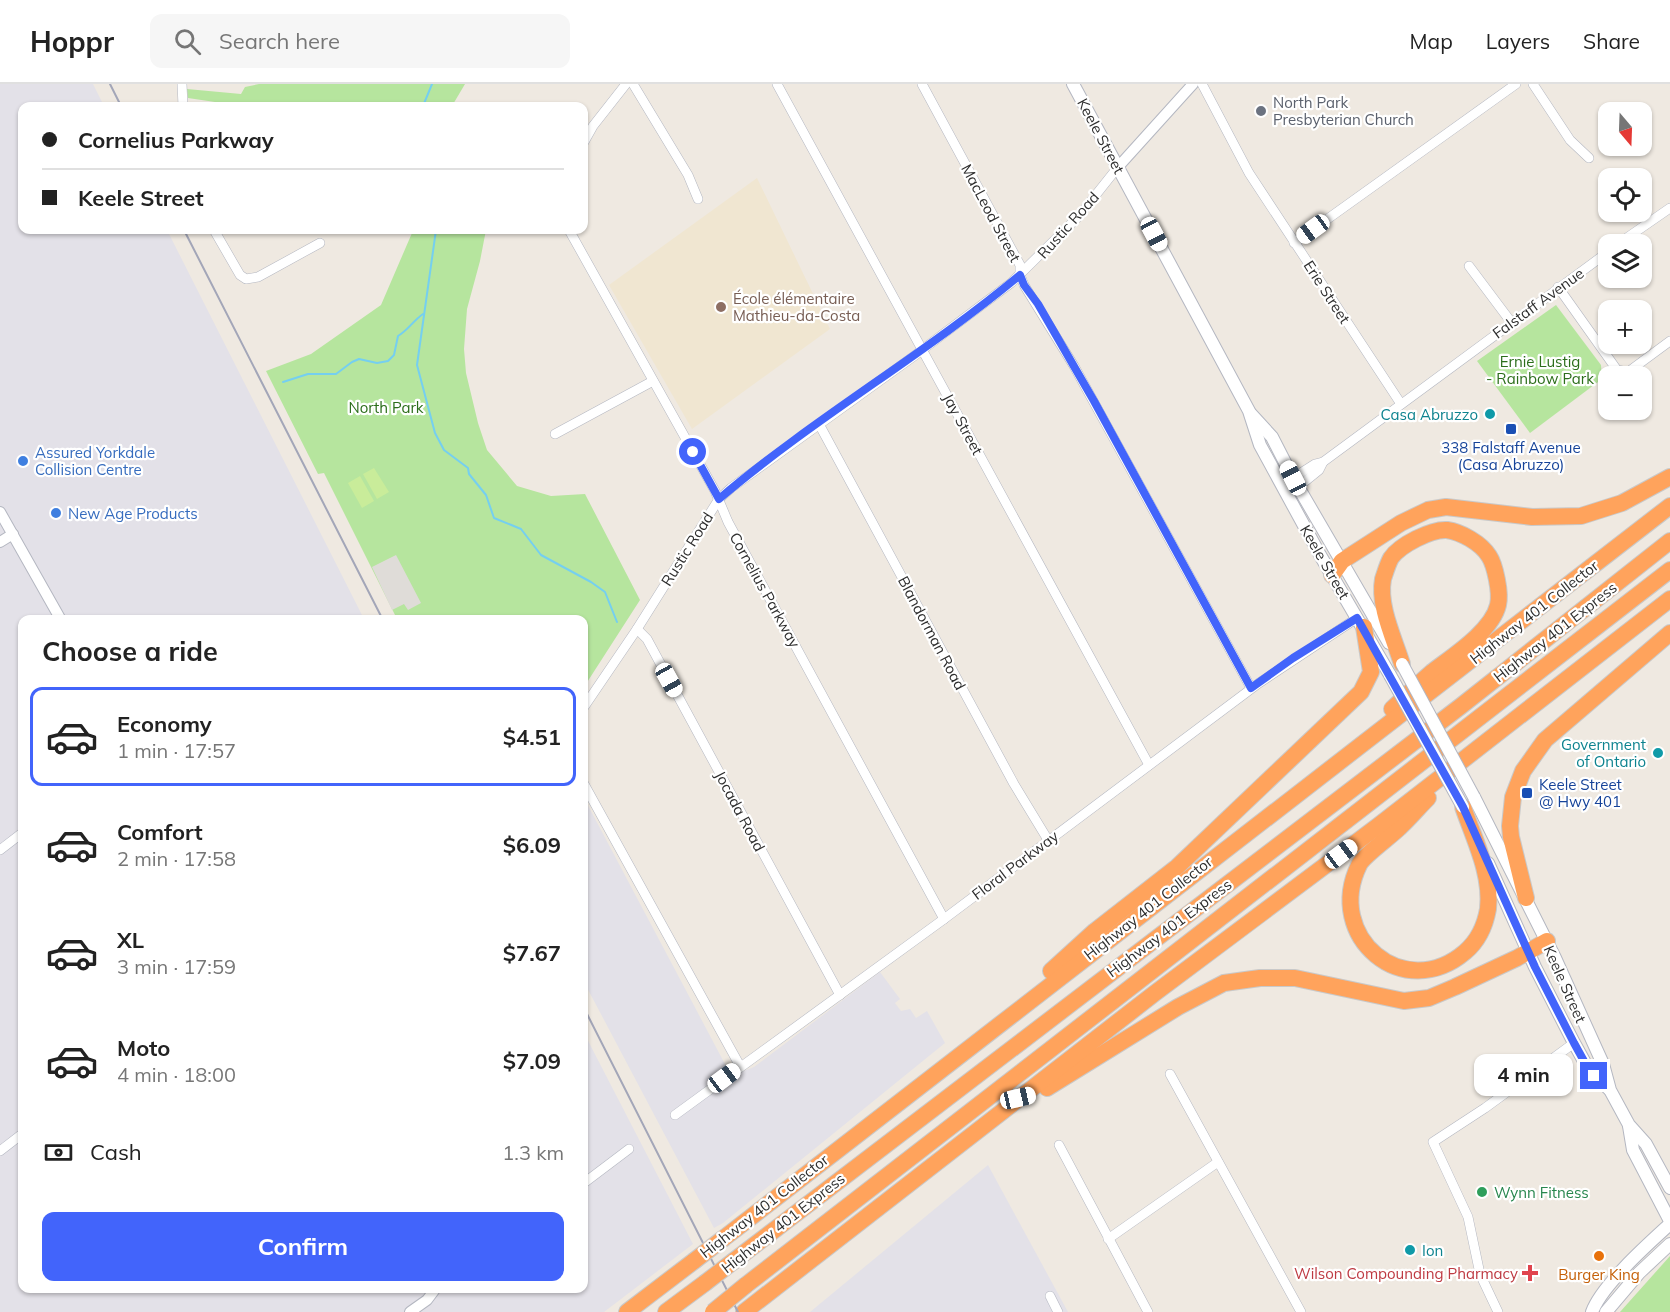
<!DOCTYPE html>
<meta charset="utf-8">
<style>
body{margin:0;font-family:Mulish,sans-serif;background:#f6f6f6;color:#222;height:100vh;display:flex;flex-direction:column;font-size:22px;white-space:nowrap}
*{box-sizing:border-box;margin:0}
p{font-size:20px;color:#767676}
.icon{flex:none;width:33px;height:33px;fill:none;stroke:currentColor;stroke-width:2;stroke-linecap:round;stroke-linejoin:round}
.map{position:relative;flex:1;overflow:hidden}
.sheet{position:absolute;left:18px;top:531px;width:570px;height:678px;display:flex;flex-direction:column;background:#fff;border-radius:12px;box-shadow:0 2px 4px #0004}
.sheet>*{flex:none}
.banner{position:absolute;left:18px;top:18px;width:570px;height:132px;border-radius:12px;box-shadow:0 2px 4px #0004;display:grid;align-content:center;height:132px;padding:0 24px;background:#fff}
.needle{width:39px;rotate:161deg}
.buttons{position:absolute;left:1598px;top:18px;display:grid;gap:12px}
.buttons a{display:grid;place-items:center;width:54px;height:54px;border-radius:12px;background:#fff;box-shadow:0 2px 4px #0004;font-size:30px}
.end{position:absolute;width:27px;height:27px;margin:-14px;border:8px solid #4264fb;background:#fff;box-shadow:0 0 0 3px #fff}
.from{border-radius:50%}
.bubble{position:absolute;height:42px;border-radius:12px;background:#fff;box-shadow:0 2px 4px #0004;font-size:20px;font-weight:700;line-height:42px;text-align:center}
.car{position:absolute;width:18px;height:36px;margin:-18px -9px;border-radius:8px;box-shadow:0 0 4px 2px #0007;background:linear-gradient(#fff 24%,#345 0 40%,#fff 0 76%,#345 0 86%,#fff 0)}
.banner b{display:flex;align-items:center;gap:21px;height:57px;font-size:22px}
.banner b+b{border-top:2px solid #e0e0e0}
.banner i{width:15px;height:15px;background:#222}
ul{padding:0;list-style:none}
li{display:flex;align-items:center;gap:18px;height:99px;margin:0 12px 9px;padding:0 12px;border:3px solid transparent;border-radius:12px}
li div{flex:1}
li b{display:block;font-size:22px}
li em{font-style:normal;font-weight:700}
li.on{border-color:#4264fb}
li>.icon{width:54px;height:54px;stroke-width:1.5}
h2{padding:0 24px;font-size:27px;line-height:72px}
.pay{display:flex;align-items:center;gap:15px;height:66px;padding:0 24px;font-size:22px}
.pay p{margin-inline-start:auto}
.primary-button{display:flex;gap:12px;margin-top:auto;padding:12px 24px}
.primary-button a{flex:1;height:69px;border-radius:12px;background:#4264fb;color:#fff;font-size:24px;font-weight:700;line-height:69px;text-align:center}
header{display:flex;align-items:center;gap:36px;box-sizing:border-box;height:84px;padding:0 30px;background:#fff;border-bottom:2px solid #e0e0e0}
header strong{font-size:28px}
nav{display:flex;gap:33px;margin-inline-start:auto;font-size:21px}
.search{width:420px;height:54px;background:#f6f6f6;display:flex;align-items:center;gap:15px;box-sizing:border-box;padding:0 21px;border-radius:12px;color:#767676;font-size:22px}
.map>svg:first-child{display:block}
.industrial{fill:#e3e1e8}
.education{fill:#f0e6d1}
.green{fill:#b6e59e}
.pitch{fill:#c9ec9a}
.plaza{fill:#dfdcd8}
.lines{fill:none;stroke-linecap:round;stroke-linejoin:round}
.stream{stroke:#75cff0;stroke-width:2}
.minor-casing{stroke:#b4b7c1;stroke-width:10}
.tertiary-casing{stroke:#b4b7c1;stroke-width:12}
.secondary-casing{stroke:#b4b7c1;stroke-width:14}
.motorway-casing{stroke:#c9c9c9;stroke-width:18}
.minor{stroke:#fff;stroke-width:9}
.tertiary{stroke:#fff;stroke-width:10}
.secondary{stroke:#fff;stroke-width:12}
.motorway{stroke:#ffa35c;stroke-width:16}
.rail{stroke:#a3a6b8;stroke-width:2}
.secondary-bridge-casing{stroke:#b4b7c1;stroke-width:14;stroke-linecap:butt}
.motorway-bridge-casing{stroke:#c9c9c9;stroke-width:18;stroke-linecap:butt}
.secondary-bridge{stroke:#fff;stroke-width:12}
.motorway-bridge{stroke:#ffa35c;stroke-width:16}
.route{stroke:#4264fb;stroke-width:8}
.worship-dot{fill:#6b7280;stroke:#fff;stroke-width:2}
.education-dot{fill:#8d6e63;stroke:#fff;stroke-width:2}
.culture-dot{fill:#0f9aa8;stroke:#fff;stroke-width:2}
.transit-dot{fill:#1a4fb4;stroke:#fff;stroke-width:2}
.shop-dot{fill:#3f7fe0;stroke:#fff;stroke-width:2}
.leisure-dot{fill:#2e9e5b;stroke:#fff;stroke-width:2}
.food-dot{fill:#e8710a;stroke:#fff;stroke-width:2}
.health-dot{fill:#e0444e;stroke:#fff;stroke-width:2}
.labels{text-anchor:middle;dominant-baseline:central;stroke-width:4.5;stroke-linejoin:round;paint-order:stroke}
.worship-label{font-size:15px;fill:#5b616d;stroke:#fff;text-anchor:start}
.street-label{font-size:15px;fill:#2e2e2e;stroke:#fff}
.education-label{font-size:15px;fill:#785e54;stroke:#fff;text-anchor:start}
.park-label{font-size:15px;fill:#2c6e1b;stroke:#fff}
.culture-label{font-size:15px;fill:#0d838f;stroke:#fff;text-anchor:end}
.transit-label{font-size:15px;fill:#164399;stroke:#fff}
.shop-label{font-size:15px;fill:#366cbe;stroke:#fff;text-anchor:start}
.leisure-label{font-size:15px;fill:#27864d;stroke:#fff;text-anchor:start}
.health-label{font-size:15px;fill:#be3a42;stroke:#fff;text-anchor:end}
.food-label{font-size:15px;fill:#c56008;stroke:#fff}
</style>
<header>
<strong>Hoppr</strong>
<div class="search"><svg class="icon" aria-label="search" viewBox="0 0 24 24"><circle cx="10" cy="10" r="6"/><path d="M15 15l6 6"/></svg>Search here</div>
<nav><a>Map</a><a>Layers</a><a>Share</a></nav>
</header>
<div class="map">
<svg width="1670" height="1228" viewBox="0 0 1670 1228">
<rect width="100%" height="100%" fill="#efe9e1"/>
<g class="industrial">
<polygon points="0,0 93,0 104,22 22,22 22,146 167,146 364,535 22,536 22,1204 584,1204 584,949 693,1160 604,1228 0,1228"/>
<polygon points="584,714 726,982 736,990 754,983 880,888 900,915 895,919 901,927 910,925 916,934 927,927 945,959 723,1139 714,1144 584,898"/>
<polygon points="988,1081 1068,1228 810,1228"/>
</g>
<polygon class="education" points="757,94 830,245 692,345 609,201"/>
<g class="green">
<polygon points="259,0 465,0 452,22 242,22 188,14 187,5 241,10 245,3"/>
<polygon points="411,146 486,146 480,177 467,225 464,265 466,289 478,339 487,366 517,402 551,412 585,410 640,516 584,603 584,536 397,535 324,389 318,390 266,287 311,270 381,221 412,149"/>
<polygon points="1556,221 1601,281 1602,295 1530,349 1477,277"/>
<polygon points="1670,1172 1670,1228 1620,1228"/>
</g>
<g class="pitch">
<polygon points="374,384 389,408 377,415 363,390"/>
<polygon points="360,392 374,417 362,424 348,399"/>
</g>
<polygon class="plaza" points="396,471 421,519 408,526 404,520 392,526 372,483"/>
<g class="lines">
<g class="stream">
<polyline points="423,22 432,0"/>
<polyline points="436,146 417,281 435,349 444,366 468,384 469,390 486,411 494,434 521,445 541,471 591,498 605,508 617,538"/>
<path d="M283,298L308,290H336L352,278L359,275L377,279L388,277L394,271L398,252C408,246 413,237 423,230"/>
</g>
<defs>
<g id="minor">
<polyline points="182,0 183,22"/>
<polyline points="633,0 688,91 698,115"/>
<polyline points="777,0 1149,681"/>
<polyline points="922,0 1020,181 1020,191 1024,201 1074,282 1251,604"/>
<polyline points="1202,0 1249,89 1401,320"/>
<polyline points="1533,0 1570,56 1589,74"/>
<polyline points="584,58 593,42 626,0"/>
<polyline points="214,146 240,191 246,195 258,193 320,159"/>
<polyline points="569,146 715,407 728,438 944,835"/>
<polyline points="1294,159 1516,0"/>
<polyline points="1618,160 1670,124"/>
<polyline points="1469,182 1511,238"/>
<polyline points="1558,203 1617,286 1628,288 1670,257"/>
<polyline points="819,340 1014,700 1048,756"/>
<polyline points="555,350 653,297"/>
<polyline points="1293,394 1315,380 1323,378 1608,168"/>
<polyline points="1292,401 1298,403 1319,386 1323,378"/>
<polyline points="637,545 647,555 840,911"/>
<polyline points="584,623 637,545 719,415 731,404 914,272 1011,199 1079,132 1118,83"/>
<polyline points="584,700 740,982"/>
<polyline points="0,766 22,749"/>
<polyline points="1170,990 1301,1228"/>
<polyline points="675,1031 944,835 1259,599 1357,534"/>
<polyline points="1059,1061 1148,1228"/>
<polyline points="0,1067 22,1050"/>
<polyline points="584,1099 629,1065"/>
<polyline points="1108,1155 1218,1078"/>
<polyline points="1050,1212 1058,1228"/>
<polyline points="1498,1228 1480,1190 1468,1133 1433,1058 1485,1024 1574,959"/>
</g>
<g id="tertiary">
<polyline points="1118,83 1193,0"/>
<polyline points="0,428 61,536"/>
<polyline points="0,458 13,450"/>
<polyline points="410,1228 427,1216 436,1204"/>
</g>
<g id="secondary">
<polyline points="1073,0 1249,327 1260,361 1320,471 1390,591"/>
<polyline points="1251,330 1272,353 1293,394 1389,559"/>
<polyline points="1474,713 1555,874 1603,980 1610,1006 1629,1041 1646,1060 1670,1104"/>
<polyline points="1488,779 1535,883 1574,959 1590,988 1609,1005"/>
<polyline points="1629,1042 1633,1066 1670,1137"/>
<path d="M1592,1228C1602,1201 1648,1160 1670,1140"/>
<polyline points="1606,1228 1639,1189 1670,1160"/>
</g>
<g id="motorway">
<polyline points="1332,491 1342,477 1401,439 1428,426 1446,423 1532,433 1581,432 1622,419 1670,393"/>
<path d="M1392,625C1405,613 1418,600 1432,588C1453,572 1492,547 1498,521C1501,509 1495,481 1489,472C1481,459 1461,448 1447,446C1431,445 1400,461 1391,474C1388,479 1385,489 1383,495C1378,522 1394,554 1402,580"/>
<path d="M1428,714C1418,724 1409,735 1399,744C1390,753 1363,772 1359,781C1324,853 1404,920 1465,868C1478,857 1485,842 1488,825C1492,790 1474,755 1463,723"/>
<polyline points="1526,814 1511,753 1510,742 1513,713 1523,687 1545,656 1670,549"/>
<polyline points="1051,887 1095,847 1177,783 1361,608 1371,588 1364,543"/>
<polyline points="1047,1004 1178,923 1224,899 1260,894 1295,894 1404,917 1429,914 1455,903 1517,874 1547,857"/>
<polyline points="724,1154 1670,422"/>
<polyline points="735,1176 1461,622 1670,457"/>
<polyline points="746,1201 1670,486"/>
<polyline points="627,1228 694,1177"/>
<polyline points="666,1228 705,1199"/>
<polyline points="744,1228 1155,909 1378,742 1670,515"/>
</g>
</defs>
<use href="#minor" class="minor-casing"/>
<use href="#tertiary" class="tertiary-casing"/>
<use href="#secondary" class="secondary-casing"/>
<use href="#motorway" class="motorway-casing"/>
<use href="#minor" class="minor"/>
<use href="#tertiary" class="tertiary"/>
<use href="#secondary" class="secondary"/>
<use href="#motorway" class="motorway"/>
<g class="rail">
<polyline points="110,0 121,22"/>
<polyline points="184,146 383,536"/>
<polyline points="584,924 738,1228"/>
</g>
<defs>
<g id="secondary-bridge">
<polyline points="1402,580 1474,713"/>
<polyline points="1390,591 1463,723"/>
</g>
<g id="motorway-bridge">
<polyline points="694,1177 724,1154"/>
<polyline points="705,1199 735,1176"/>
<polyline points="713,1228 746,1201"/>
</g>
</defs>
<use href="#secondary-bridge" class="secondary-bridge-casing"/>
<use href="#motorway-bridge" class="motorway-bridge-casing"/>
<use href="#secondary-bridge" class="secondary-bridge"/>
<use href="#motorway-bridge" class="motorway-bridge"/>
</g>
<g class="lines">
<path class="route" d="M693,368L719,415C814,334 924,271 1020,191L1024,201L1038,220L1094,317L1251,604L1293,574L1357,534L1463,723L1535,883L1574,959L1590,988L1594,992"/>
</g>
<circle class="worship-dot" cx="1261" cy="27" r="6"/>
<circle class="education-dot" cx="721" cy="223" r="6"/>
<g class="culture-dot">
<circle cx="1490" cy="330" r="6"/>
<circle cx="1658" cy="669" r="6"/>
<circle cx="1410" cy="1166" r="6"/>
</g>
<g class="transit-dot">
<rect x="1505" y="339" width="12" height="12" rx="3"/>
<rect x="1521" y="703" width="12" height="12" rx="3"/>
</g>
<g class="shop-dot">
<circle cx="23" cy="377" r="6"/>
<circle cx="56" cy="429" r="6"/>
</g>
<circle class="leisure-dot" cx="1482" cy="1108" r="6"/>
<circle class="food-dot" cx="1599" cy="1172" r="6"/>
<path class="health-dot" d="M1527 1180h6v6h6v6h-6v6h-6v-6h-6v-6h6z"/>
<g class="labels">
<g class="worship-label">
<text x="1273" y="18">North Park<tspan x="1273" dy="17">Presbyterian Church</tspan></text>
</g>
<g class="street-label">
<text transform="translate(1101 52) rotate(62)">Keele Street</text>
<text transform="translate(991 129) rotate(62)">MacLeod Street</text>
<text transform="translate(1068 141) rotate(-48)">Rustic Road</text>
<text transform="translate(1327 208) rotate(57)">Erie Street</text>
<text transform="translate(1538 219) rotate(-36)">Falstaff Avenue</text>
<text transform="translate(963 340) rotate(62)">Jay Street</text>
<text transform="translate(687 465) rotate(-58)">Rustic Road</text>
<text transform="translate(1325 478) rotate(60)">Keele Street</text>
<text transform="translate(765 506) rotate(61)">Cornelius Parkway</text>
<text transform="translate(1534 528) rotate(-38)">Highway 401 Collector</text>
<text transform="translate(1555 548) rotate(-38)">Highway 401 Express</text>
<text transform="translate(932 549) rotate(62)">Blandorman Road</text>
<text transform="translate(740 727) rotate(62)">Jocada Road</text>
<text transform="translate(1015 781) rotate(-37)">Floral Parkway</text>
<text transform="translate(1148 824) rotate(-38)">Highway 401 Collector</text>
<text transform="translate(1169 844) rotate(-37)">Highway 401 Express</text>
<text transform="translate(1565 900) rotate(66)">Keele Street</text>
<text transform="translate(764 1122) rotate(-38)">Highway 401 Collector</text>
<text transform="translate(783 1139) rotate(-38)">Highway 401 Express</text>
</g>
<g class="education-label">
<text x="733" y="214">École élémentaire<tspan x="733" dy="17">Mathieu-da-Costa</tspan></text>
</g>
<g class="park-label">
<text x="1540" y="277">Ernie Lustig<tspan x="1540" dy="17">- Rainbow Park</tspan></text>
<text x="386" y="323">North Park</text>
</g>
<g class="culture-label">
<text x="1478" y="330">Casa Abruzzo</text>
<text x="1646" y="660">Government<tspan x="1646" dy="17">of Ontario</tspan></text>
<text x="1422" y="1166" text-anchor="start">Ion</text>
</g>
<g class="transit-label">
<text x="1511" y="363">338 Falstaff Avenue<tspan x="1511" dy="17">(Casa Abruzzo)</tspan></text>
<text x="1539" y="700" text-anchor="start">Keele Street<tspan x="1539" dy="17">@ Hwy 401</tspan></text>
</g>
<g class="shop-label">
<text x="35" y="368">Assured Yorkdale<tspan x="35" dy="17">Collision Centre</tspan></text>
<text x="68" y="429">New Age Products</text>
</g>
<g class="leisure-label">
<text x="1494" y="1108">Wynn Fitness</text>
</g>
<g class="health-label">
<text x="1518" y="1189">Wilson Compounding Pharmacy</text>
</g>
<g class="food-label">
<text x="1599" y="1190">Burger King</text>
</g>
</g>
</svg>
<div class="buttons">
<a><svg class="needle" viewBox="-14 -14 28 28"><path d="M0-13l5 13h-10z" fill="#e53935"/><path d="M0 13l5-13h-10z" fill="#767676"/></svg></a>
<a><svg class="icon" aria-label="locate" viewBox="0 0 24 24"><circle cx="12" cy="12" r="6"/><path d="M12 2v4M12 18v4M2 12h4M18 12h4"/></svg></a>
<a><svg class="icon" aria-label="layers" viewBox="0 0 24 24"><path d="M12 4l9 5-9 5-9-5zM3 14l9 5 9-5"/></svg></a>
<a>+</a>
<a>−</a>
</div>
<i class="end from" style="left:693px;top:368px"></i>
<i class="end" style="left:1594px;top:992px"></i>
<div class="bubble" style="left:1474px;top:970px;width:99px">4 min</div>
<i class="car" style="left:1313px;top:145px;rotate:234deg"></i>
<i class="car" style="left:1154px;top:150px;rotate:152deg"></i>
<i class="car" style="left:1293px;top:394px;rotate:333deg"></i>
<i class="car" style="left:669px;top:596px;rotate:151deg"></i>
<i class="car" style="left:1341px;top:770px;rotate:53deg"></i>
<i class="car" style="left:724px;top:994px;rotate:53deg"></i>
<i class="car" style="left:1018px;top:1014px;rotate:77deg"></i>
<div class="banner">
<b><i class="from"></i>Cornelius Parkway</b>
<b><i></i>Keele Street</b>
</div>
<section class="sheet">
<h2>Choose a ride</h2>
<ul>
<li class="on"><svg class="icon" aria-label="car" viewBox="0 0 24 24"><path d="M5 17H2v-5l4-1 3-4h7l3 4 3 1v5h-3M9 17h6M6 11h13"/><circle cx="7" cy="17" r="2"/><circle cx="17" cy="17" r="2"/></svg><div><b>Economy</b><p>1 min · 17:57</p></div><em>$4.51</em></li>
<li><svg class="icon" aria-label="car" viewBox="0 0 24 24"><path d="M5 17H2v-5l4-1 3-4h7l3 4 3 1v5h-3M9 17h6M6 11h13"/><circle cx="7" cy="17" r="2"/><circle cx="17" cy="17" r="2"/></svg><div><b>Comfort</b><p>2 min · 17:58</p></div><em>$6.09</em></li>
<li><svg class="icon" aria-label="car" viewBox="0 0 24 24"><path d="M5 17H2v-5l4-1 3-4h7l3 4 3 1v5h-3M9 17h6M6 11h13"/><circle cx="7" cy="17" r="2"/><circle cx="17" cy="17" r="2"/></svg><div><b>XL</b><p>3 min · 17:59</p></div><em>$7.67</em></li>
<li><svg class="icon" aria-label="car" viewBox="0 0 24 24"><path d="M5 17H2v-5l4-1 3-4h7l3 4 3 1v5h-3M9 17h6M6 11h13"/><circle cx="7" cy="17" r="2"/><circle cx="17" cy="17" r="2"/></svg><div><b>Moto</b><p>4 min · 18:00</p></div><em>$7.09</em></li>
</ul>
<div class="pay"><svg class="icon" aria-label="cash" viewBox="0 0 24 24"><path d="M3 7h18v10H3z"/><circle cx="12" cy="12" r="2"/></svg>Cash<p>1.3 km</p></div>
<div class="primary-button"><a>Confirm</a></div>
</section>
</div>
